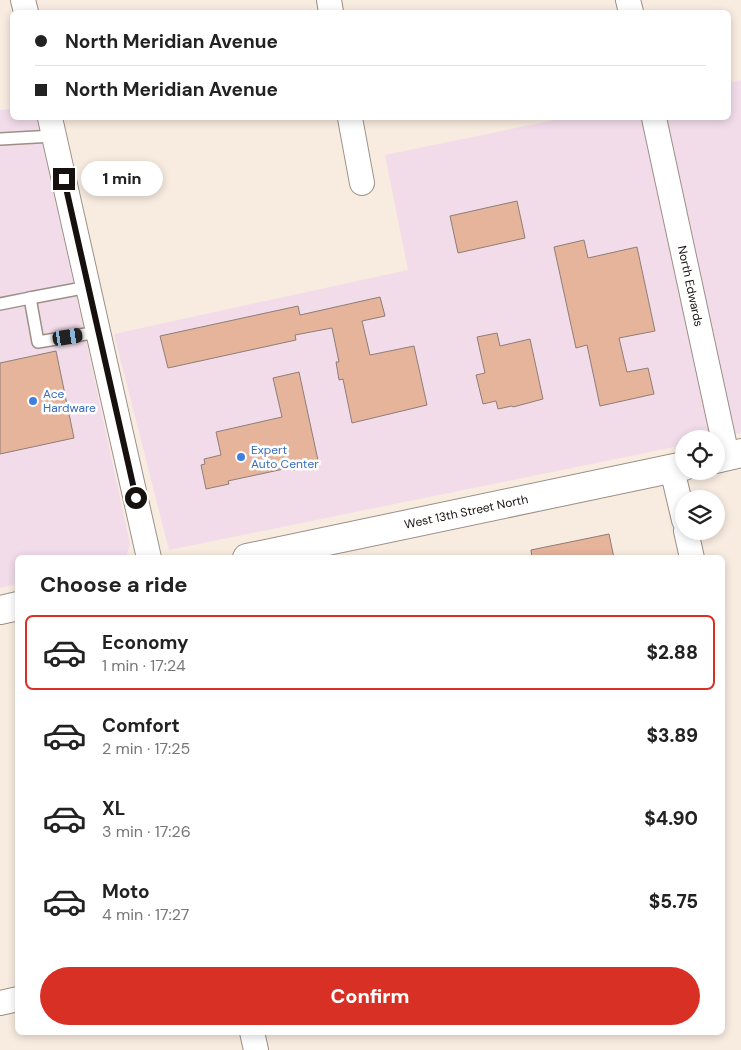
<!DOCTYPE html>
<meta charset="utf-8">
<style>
body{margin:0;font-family:"DM Sans",sans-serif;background:#f2f2f2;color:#222;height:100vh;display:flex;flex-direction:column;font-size:19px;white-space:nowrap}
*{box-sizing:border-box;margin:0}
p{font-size:16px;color:#767676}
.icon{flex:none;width:28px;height:28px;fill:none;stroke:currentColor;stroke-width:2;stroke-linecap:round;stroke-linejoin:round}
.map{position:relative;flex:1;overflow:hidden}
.side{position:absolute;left:15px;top:555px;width:710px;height:480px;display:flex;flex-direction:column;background:#fff;border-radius:8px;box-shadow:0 2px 8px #0003}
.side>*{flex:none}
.banner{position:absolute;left:10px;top:10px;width:721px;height:110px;border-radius:8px;box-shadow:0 2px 8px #0003;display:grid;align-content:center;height:110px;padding:0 25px;background:#fff}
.controls{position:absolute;left:675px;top:430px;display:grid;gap:10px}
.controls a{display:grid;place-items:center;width:50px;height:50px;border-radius:50%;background:#fff;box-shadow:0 2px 8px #0003;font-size:25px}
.end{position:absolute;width:22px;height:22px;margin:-11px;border:6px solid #16110e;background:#fff;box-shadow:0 0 0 2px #fff}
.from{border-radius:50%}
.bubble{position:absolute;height:35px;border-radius:18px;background:#fff;box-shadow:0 2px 8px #0003;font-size:16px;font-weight:800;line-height:35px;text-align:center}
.car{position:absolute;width:15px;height:30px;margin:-15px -8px;border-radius:6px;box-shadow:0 0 4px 1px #0007;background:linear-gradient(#222 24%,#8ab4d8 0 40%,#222 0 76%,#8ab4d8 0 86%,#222 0)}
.banner b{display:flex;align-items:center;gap:18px;height:48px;font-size:19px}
.banner b+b{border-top:1px solid #e0e0e0}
.banner i{width:12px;height:12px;background:#222}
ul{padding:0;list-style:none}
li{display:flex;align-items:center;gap:15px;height:75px;margin:0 10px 8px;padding:0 15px;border:2px solid transparent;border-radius:8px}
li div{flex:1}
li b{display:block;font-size:19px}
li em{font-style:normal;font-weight:800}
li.current{border-color:#d93025}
li>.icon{width:45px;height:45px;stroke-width:1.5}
h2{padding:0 25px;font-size:22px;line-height:60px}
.cta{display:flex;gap:10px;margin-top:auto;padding:10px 25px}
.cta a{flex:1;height:58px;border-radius:30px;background:#d93025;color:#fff;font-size:20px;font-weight:800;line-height:58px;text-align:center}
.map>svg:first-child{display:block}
.commercial{fill:#f2dcea}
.building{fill:#e6b39b;stroke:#8d7e78}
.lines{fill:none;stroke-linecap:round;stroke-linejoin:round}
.service-casing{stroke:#9c8f86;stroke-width:14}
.minor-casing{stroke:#9c8f86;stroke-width:26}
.tertiary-casing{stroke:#9c8f86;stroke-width:30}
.service{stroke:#fff;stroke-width:11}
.minor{stroke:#fff;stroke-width:24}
.tertiary{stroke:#fff;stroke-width:28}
.route{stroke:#16110e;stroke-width:6}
.shop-dot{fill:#3f7fe0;stroke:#fff;stroke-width:2}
.labels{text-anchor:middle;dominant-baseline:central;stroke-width:5;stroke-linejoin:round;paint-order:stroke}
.street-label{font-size:12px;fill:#16110e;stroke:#fff}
.shop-label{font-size:12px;fill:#366cbe;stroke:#fff;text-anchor:start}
</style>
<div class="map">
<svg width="741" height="1050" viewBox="0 0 741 1050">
<rect width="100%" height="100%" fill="#f8ebe0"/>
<g class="commercial">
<polygon points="741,80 741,433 713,439 684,439 684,445 169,550 114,334 408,270 385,155 564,118 729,118 729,83"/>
<polygon points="12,109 12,118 38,118 130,544 126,557 18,558 17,584 0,588 0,110"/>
</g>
<g class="building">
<polygon points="517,201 525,238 458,253 450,216"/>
<polygon points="584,240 588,258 637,247 655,331 619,338 627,372 648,368 654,394 600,406 587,345 576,348 554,247"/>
<polygon points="380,297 385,316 362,321 370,355 414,346 427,405 352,423 343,379 339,380 336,362 339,362 332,328 295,335 296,340 168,368 160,336 298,306 300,315"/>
<polygon points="497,333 500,346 530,339 543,399 513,407 512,406 498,409 496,401 483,404 476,375 485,373 477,337"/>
<polygon points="56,351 74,438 0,454 0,363"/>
<polygon points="299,372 319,465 293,470 293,467 228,481 229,484 206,489 201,465 205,464 204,459 221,455 216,432 282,417 273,378"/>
<polygon points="609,534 614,558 532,558 531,550"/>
</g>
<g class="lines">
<defs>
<g id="service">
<polyline points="0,139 54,136"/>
<polyline points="88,287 30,298 38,342 98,332"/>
<polyline points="0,304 30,298"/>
</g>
<g id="minor">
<polyline points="23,0 26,12"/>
<polyline points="329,0 331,12"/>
<polyline points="628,0 631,12"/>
<polyline points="50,118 149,558"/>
<polyline points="350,118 362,183"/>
<path id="s1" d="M654,118L727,456"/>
<polyline points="672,469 684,520"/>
<polyline points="686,531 692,558"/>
<polyline points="0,1003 18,999"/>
<polyline points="252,1032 256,1050"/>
</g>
<g id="tertiary">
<polyline points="716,459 741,453"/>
<path id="s2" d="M247,558L684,466"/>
<polyline points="0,610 18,606"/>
</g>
</defs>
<use href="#service" class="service-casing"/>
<use href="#minor" class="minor-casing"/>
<use href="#tertiary" class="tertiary-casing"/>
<use href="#service" class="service"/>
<use href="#minor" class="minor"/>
<use href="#tertiary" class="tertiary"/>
</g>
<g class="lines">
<polyline class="route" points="64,179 136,498"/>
</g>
<g class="shop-dot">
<circle cx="33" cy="401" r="5"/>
<circle cx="241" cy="457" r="5"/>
</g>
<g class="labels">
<g class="street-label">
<text stroke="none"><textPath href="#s1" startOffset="172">North Edwards</textPath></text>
<text stroke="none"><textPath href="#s2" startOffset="224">West 13th Street North</textPath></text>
</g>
<g class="shop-label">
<text x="43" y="394">Ace<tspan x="43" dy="14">Hardware</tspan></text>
<text x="251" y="450">Expert<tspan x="251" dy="14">Auto Center</tspan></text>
</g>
</g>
</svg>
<div class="controls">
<a><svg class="icon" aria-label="locate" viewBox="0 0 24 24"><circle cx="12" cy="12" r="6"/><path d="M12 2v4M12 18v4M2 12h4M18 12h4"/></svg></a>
<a><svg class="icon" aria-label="layers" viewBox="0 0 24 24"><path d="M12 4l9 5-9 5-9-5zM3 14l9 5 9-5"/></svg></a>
</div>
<i class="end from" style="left:136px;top:498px"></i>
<i class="end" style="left:64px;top:179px"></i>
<div class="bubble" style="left:81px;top:161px;width:82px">1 min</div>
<i class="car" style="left:68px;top:337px;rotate:81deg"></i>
<div class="banner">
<b><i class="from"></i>North Meridian Avenue</b>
<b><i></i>North Meridian Avenue</b>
</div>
<section class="side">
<h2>Choose a ride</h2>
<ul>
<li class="current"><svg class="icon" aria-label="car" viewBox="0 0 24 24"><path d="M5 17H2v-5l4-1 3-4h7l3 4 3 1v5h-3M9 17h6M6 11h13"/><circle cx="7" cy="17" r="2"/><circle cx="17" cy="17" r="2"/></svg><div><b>Economy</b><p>1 min · 17:24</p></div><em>$2.88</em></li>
<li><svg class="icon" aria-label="car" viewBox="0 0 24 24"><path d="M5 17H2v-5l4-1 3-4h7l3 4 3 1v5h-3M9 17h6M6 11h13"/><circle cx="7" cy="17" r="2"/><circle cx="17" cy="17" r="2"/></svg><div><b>Comfort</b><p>2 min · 17:25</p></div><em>$3.89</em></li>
<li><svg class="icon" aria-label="car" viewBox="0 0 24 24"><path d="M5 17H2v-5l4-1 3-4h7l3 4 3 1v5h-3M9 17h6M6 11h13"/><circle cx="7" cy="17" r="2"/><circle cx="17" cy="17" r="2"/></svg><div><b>XL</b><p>3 min · 17:26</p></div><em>$4.90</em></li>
<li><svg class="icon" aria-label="car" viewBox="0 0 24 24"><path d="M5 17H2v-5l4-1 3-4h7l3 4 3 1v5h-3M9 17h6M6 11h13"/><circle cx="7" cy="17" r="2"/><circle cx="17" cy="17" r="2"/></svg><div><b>Moto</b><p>4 min · 17:27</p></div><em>$5.75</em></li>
</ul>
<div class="cta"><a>Confirm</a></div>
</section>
</div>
